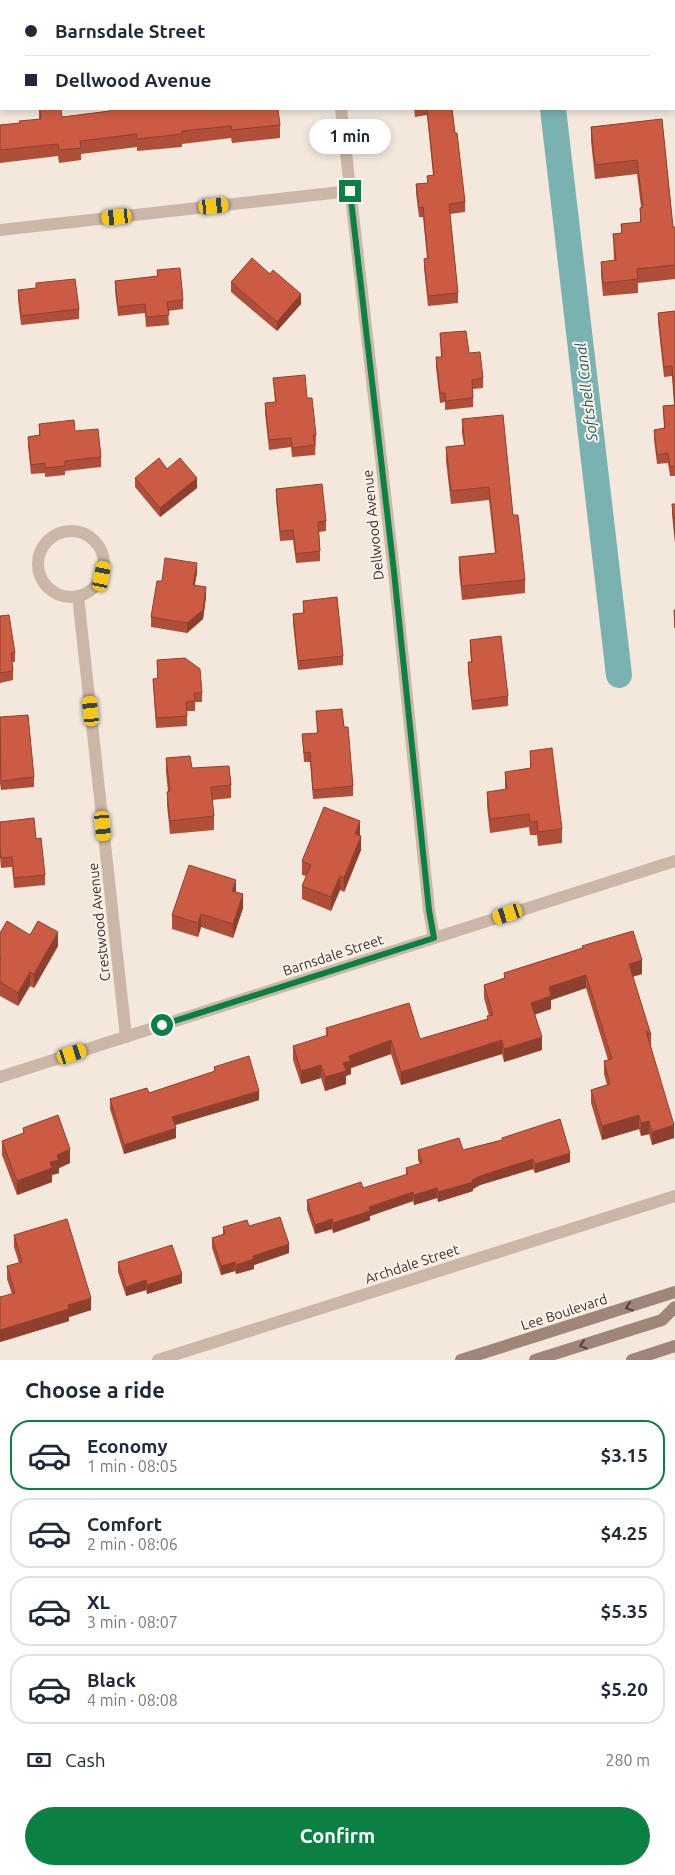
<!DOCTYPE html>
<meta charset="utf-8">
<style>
body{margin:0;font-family:Ubuntu,sans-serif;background:#f2f2f3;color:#1f2937;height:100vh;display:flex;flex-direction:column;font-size:19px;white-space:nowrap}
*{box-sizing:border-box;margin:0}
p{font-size:16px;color:#747a83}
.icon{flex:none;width:28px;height:28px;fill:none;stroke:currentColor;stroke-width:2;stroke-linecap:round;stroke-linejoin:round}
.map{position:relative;height:1360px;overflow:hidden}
.side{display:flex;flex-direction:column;background:#fff;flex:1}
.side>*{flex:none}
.top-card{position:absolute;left:0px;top:0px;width:675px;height:110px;box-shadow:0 2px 8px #0003;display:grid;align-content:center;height:110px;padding:0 25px;background:#fff}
.end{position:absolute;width:22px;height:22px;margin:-11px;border:6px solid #0b8043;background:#fff;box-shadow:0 0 0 2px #fff}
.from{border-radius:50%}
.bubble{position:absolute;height:35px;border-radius:18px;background:#fff;box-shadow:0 2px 8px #0003;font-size:16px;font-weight:600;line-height:35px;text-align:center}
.car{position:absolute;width:15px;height:30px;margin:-15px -8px;border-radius:6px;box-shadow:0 0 4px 1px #0007;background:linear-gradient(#f5c518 24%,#345 0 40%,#f5c518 0 76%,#345 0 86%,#f5c518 0)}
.top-card b{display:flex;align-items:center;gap:18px;height:48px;font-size:19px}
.top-card b+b{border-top:1px solid #e0e1e3}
.top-card i{width:12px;height:12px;background:#1f2937}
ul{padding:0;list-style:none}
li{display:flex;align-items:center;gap:15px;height:70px;margin:0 10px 8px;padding:0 15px;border:2px solid #e0e1e3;border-radius:20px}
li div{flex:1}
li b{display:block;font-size:19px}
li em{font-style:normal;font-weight:600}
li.selected{border-color:#0b8043}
li>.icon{width:45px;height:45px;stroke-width:1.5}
h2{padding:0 25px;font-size:22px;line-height:60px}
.pay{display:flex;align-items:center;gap:12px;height:55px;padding:0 25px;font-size:19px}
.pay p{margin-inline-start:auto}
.primary-button{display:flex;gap:10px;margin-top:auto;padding:10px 25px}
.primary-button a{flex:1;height:58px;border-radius:30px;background:#0b8043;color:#fff;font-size:20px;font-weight:600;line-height:58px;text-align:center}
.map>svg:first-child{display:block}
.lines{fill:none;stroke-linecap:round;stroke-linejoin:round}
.canal{stroke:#7ab2b1;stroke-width:26}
.street{stroke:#ccb6a8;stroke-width:12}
.secondary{stroke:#a08579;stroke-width:12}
.wall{fill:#af4f3a}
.shaded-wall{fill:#8e402f}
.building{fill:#cb5c43;stroke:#8e402f}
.oneway{stroke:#53433d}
.route{stroke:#0b8043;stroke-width:6}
.labels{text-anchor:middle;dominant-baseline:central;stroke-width:4;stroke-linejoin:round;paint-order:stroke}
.street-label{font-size:14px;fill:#392d29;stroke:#fbf2ea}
.water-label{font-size:15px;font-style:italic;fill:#1c5c5d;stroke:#fbf2ea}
</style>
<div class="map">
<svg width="675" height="1360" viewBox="0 0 675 1360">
<rect width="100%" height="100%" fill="#f4e8dd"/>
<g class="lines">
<g class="canal">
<polyline points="540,0 541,1"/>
<polyline points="553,109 619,675"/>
</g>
<g class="street">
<polyline points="330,0 330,1"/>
<polyline points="341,109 394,572 429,910 434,938"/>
<polyline points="0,230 350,191"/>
<circle cx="71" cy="564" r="33"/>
<polyline points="78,596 126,1037"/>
<polyline points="0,1077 675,861"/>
<polyline points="158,1360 675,1196"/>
</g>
<g class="secondary">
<polyline points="461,1360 675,1292"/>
<polyline points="535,1360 662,1320 675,1307"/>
<polyline points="632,1360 675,1346"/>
</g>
</g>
<g class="wall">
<polygon points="0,0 150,0 150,1 1,1 1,12 0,12"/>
<polygon points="225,0 258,0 257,1 227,1"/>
<polygon points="39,109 62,117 110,111 110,109 280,125 280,138 232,143 231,138 182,144 182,147 137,151 137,147 81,154 81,160 59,163 58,156 0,163 0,166 0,125 19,123 39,119"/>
<polygon points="414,109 452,109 455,133 465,202 465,212 450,214 458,293 458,303 428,306 424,268 424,259 427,258 423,217 419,217 416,193 416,184 427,183 427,176 433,175 427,115 415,117"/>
<polygon points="662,119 673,227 675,227 675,279 638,283 638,293 603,296 601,275 601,262 614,260 613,234 621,233 621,224 640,222 640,208 641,207 637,174 595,179 591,141 591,127"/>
<polygon points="157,270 183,300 183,309 168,311 169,325 146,327 145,313 118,316 115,291 115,281 157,277"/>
<polygon points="231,282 301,304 277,331 231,292"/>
<polygon points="18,290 79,309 79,319 21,325 18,299"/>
<polygon points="675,311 675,476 670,476 668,463 657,464 654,439 654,430 664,428 663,406 674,405 672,376 664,377 658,322 658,313"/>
<polygon points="440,333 469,353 483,378 483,388 473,389 473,407 445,410 445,402 440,403 436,367 436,357 441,357"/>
<polygon points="273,378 307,398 316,435 315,455 292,457 291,447 269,450 265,413 265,403 275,402"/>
<polygon points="462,419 513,515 525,580 525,593 462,600 459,571 459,557 495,553 489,500 451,504 446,461 446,447 464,445 462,433"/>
<polygon points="39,424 75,431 101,457 101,467 65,471 65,475 45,477 45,473 31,474 28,446 28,437 39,435"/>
<polygon points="167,469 197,488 160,517 135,487 135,478"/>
<polygon points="276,489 326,521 326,531 319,532 320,551 320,561 296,563 293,540 280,541 276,498"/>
<polygon points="672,504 675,504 675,544 672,514"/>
<polygon points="197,573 194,586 206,597 203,619 187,633 151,627 151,617 162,581"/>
<polygon points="303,601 343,656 343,665 298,670 293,623 293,614 303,613"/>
<polygon points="0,616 15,653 15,662 12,662 13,671 13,680 0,683"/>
<polygon points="470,640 508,696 508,706 472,710 468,672 468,662 471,662 470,649"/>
<polygon points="157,660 202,693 202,702 195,702 195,711 187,711 187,726 156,728 153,679 157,679"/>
<polygon points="316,711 344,727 353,786 353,796 313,799 310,762 304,762 302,734 317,733"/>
<polygon points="0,717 34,777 34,787 1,790 0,783"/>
<polygon points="530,751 562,829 562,843 538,846 537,835 530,835 529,827 490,833 487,806 487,792 505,790 505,772 530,769"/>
<polygon points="166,758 231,785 231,798 212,800 214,816 214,830 170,834 167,805 167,792 168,792 166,772"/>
<polygon points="0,822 36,839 45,875 45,885 14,888 12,867 1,868 0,857"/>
<polygon points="360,835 361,850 344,892 340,890 331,911 302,899 302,886 306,876 302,875 302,861"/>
<polygon points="236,892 243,908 233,938 201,927 198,937 172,929 172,915"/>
<polygon points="0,933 30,935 58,946 34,988 30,986 18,1006 0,996"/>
<polygon points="582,946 642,974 632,976 651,1035 651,1047 674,1138 652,1145 649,1134 641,1136 639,1129 602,1140 591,1103 591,1090 607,1085 604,1074 604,1061 608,1060 586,988 551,1000 551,1009 535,1014 542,1050 504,1062 502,1054 401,1085 391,1054 351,1068 351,1074 346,1076 346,1084 325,1091 321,1078 301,1084 293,1060 293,1046 326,1036 326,1028 420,1039 487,1019 487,1016 489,1016 484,998 484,985 504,978 504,973 582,948"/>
<polygon points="214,1067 259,1100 175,1125 176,1138 124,1154 110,1109 110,1099 149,1093 214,1072"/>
<polygon points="23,1128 70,1163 59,1168 59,1173 52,1175 52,1182 17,1195 2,1155 2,1141 23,1133"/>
<polygon points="502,1138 570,1162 535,1173 533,1169 480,1185 473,1189 473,1191 438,1202 437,1198 414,1205 413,1201 370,1216 370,1220 333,1233 332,1229 315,1234 307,1210 307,1200 363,1188 406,1175 406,1168 420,1164 418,1160 418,1150 463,1150 502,1140"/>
<polygon points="249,1226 289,1253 254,1265 254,1269 236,1274 235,1271 221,1275 212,1248 212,1238 223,1234 223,1227"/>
<polygon points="14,1235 91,1310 69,1317 69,1321 0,1342 0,1297 12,1294 7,1279 7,1266 19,1263 14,1247"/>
<polygon points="118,1262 182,1283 147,1294 146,1290 126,1296 118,1272"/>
</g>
<g class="shaded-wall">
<polygon points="251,0 258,0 257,1 250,1"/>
<polygon points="301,294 301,304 277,331 277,322"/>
<polygon points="197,478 197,488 160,517 160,508"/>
<polygon points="197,563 197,573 193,595 193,585"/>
<polygon points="206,587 206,597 203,619 187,633 187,623"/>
<polygon points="360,821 360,835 355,848 355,834"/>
<polygon points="361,836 361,850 344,892 344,878"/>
<polygon points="340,876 340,890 331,911 331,897"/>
<polygon points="236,880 236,893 232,891"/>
<polygon points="243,894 243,908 233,938 233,924"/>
<polygon points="201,914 201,927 198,937 198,923"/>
<polygon points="58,932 58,946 34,988 34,974"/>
<polygon points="642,960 642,974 629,978 629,964"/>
<polygon points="30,972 30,986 18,1006 18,993"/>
<polygon points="586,975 586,988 551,1000 551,1009 531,1016 531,1003 549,987"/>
<polygon points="542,1037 542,1050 504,1062 504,1049"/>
<polygon points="391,1040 391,1054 351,1068 351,1074 346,1076 346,1084 325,1091 325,1077 343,1063 349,1056"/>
<polygon points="502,1040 502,1054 401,1085 401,1072"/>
<polygon points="321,1065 321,1078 301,1084 301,1071"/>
<polygon points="259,1091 259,1100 172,1126 172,1117"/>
<polygon points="639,1115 639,1129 602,1140 602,1126"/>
<polygon points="649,1121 649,1134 641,1136 641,1123"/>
<polygon points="674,1125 674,1138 652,1145 652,1132"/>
<polygon points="176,1128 176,1138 124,1154 124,1145"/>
<polygon points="70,1149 70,1163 59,1168 59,1173 52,1175 52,1182 17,1195 17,1181 50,1162 57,1155"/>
<polygon points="570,1153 570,1162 535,1173 535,1164"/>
<polygon points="533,1159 533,1169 480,1185 473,1189 473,1191 438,1202 438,1192 480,1176"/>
<polygon points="437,1188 437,1198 414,1205 414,1195"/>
<polygon points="413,1192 413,1201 370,1216 370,1220 333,1233 333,1223 369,1207"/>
<polygon points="332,1219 332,1229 315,1234 315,1225"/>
<polygon points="289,1244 289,1253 254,1265 254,1269 236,1274 236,1265 253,1256"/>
<polygon points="235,1262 235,1271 221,1275 221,1266"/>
<polygon points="182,1274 182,1283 147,1294 147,1285"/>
<polygon points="146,1280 146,1290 126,1296 126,1287"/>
<polygon points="91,1298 91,1310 69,1317 69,1321 0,1342 0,1330 68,1305"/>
</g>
<g class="building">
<polygon points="0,0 27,0 1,1 1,2 0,2"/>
<polygon points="95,0 119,0 108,1 96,1"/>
<polygon points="238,0 251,0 250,1 240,1"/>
<rect x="405" y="0" width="50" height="1"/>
<rect x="620" y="0" width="27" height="1"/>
<polygon points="40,109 61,109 62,117 110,111 110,109 278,109 280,125 232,130 231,126 182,131 182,134 137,139 137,134 80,141 81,148 59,150 58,144 0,150 0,125 20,123 19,121 41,119"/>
<polygon points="427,109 452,109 455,133 457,133 465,202 449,204 458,293 428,296 424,259 428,258 423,207 419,208 416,184 428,183 427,176 434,175"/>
<polygon points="662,119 673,227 675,227 675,265 637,269 638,279 603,283 601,262 616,260 613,234 622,233 621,224 641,222 640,208 643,207 637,160 595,165 591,127"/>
<polygon points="252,258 270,274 273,270 301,294 277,322 231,282"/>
<polygon points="180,268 183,300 167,302 169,315 146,317 145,304 118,307 115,281 158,276 157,270"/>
<polygon points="75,279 79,309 21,316 18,290 36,288 36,283"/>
<polygon points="675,311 675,466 670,467 668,453 657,455 654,430 665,428 663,406 675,405 672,366 664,367 658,313"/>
<polygon points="466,331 469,353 480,352 483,378 472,380 473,398 445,401 445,393 440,393 436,357 442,357 440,333"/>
<polygon points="305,375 307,398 312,398 316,435 313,435 315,445 292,448 291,438 269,440 265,403 276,402 273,378"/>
<polygon points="503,415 513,515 518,515 525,580 462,586 459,557 496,553 489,487 451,491 446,447 465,445 462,419"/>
<polygon points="74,420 75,431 98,429 101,457 65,461 65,466 45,468 45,463 31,465 28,437 40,435 39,424"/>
<polygon points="159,458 167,469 180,458 197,478 160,508 135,478"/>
<polygon points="322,484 326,521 318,522 320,551 296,554 293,530 280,531 276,489"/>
<polygon points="672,504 675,504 675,535"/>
<polygon points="165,558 197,563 193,585 206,587 203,610 187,623 151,617 157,581 162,581"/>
<polygon points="337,597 343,656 298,661 293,614 304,613 303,601"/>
<polygon points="674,610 675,610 675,628"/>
<polygon points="9,615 15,653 11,653 13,671 0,673 0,616"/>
<polygon points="501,636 508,696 472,701 468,662 472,662 470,640"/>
<polygon points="185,658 200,669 202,693 194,693 195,701 186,702 187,716 156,718 153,679 158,678 157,660"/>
<polygon points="342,709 344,727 348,727 353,786 313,790 310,752 304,753 302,734 318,733 316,711"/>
<polygon points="28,715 34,777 1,781 0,717"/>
<polygon points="552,748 562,829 538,832 537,821 530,822 529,814 490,819 487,792 507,789 505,772 531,768 530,751"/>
<polygon points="190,756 192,768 229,766 231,785 211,787 214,816 170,821 167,792 170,791 166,758"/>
<polygon points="324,807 360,821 355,834 361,836 344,878 340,876 331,897 302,886 311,865 302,861"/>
<polygon points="34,818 36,839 41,838 45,875 14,878 12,857 1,858 0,847 0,822"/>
<polygon points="189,865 236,880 232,891 243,894 233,924 201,914 198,923 172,915"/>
<polygon points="7,921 30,935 38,921 58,932 34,974 30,972 18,993 0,982 0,960 1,958 0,957 0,933"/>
<polygon points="633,931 642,960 629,964 651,1035 646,1031 674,1125 652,1132 649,1121 641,1123 639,1115 602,1126 591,1090 610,1084 604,1061 612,1059 586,975 549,987 551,996 531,1003 542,1037 504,1049 502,1040 401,1072 391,1040 349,1056 351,1061 343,1063 346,1071 325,1077 321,1065 301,1071 293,1046 328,1035 326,1028 409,1003 420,1039 488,1019 487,1016 493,1015 484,985 505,978 504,973 583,948 582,946"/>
<polygon points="249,1056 259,1091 172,1117 176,1128 124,1145 110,1099 147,1088 149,1093 215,1071 214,1067"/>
<polygon points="58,1115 70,1149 57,1155 59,1160 50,1162 52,1168 17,1181 2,1141 24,1133 23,1128"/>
<polygon points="560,1119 570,1153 535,1164 533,1159 480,1176 472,1180 473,1182 438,1192 437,1188 414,1195 413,1192 369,1207 370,1211 333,1223 332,1219 315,1225 307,1200 361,1182 363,1188 408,1174 406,1168 422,1163 418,1150 459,1138 463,1150 502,1140 502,1138"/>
<polygon points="280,1217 289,1244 253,1256 254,1259 236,1265 235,1262 221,1266 212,1238 225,1234 223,1227 247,1220 249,1226"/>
<polygon points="67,1219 91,1298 68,1305 69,1309 0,1330 0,1297 15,1293 7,1266 22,1262 14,1235"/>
<polygon points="172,1245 182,1274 147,1285 146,1280 126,1287 118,1262"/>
</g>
<defs><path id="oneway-chevron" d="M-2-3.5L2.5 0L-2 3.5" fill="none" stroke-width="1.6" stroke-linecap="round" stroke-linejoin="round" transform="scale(1.25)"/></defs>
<g class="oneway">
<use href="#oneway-chevron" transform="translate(629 1307) rotate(162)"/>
<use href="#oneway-chevron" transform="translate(583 1345) rotate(163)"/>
</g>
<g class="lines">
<polyline class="route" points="162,1025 434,938 429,910 394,572 350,191"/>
</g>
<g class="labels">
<g class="street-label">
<text transform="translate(373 525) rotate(-96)">Dellwood Avenue</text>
<text transform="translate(99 922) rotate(-96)">Crestwood Avenue</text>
<text transform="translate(333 955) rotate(-18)">Barnsdale Street</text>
<text transform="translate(412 1264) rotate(-18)">Archdale Street</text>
<text transform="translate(564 1312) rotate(-18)">Lee Boulevard</text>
</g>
<g class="water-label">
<text transform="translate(586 392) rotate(-97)">Softshell Canal</text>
</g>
</g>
</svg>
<i class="end from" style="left:162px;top:1025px"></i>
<i class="end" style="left:350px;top:191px"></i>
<div class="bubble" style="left:309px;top:119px;width:82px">1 min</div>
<i class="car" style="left:214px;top:206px;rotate:84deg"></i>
<i class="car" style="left:117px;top:217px;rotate:264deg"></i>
<i class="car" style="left:102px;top:576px;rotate:11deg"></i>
<i class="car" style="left:91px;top:711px;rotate:354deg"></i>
<i class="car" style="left:103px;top:826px;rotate:174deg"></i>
<i class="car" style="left:508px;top:914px;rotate:252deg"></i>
<i class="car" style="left:72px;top:1054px;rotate:72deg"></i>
<div class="top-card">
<b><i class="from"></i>Barnsdale Street</b>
<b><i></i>Dellwood Avenue</b>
</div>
</div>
<section class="side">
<h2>Choose a ride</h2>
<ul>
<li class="selected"><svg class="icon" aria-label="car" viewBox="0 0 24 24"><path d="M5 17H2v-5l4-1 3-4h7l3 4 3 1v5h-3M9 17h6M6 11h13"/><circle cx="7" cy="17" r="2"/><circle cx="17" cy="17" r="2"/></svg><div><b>Economy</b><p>1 min · 08:05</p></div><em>$3.15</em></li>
<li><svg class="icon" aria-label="car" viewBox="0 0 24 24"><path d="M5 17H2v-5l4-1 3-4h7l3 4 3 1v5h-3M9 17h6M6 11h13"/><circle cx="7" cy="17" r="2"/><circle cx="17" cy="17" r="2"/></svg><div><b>Comfort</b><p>2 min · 08:06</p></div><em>$4.25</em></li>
<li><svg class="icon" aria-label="car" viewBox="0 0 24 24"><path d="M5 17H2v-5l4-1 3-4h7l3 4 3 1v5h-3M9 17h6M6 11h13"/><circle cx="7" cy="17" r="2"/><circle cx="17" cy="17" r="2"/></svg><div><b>XL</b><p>3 min · 08:07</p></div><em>$5.35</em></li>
<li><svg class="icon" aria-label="car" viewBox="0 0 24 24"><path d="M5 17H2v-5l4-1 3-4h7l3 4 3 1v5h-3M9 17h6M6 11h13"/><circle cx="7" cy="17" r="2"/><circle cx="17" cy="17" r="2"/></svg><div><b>Black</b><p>4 min · 08:08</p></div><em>$5.20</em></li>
</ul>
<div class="pay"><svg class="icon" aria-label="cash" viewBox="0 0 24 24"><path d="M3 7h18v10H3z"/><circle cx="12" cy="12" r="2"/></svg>Cash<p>280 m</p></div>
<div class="primary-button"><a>Confirm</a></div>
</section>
